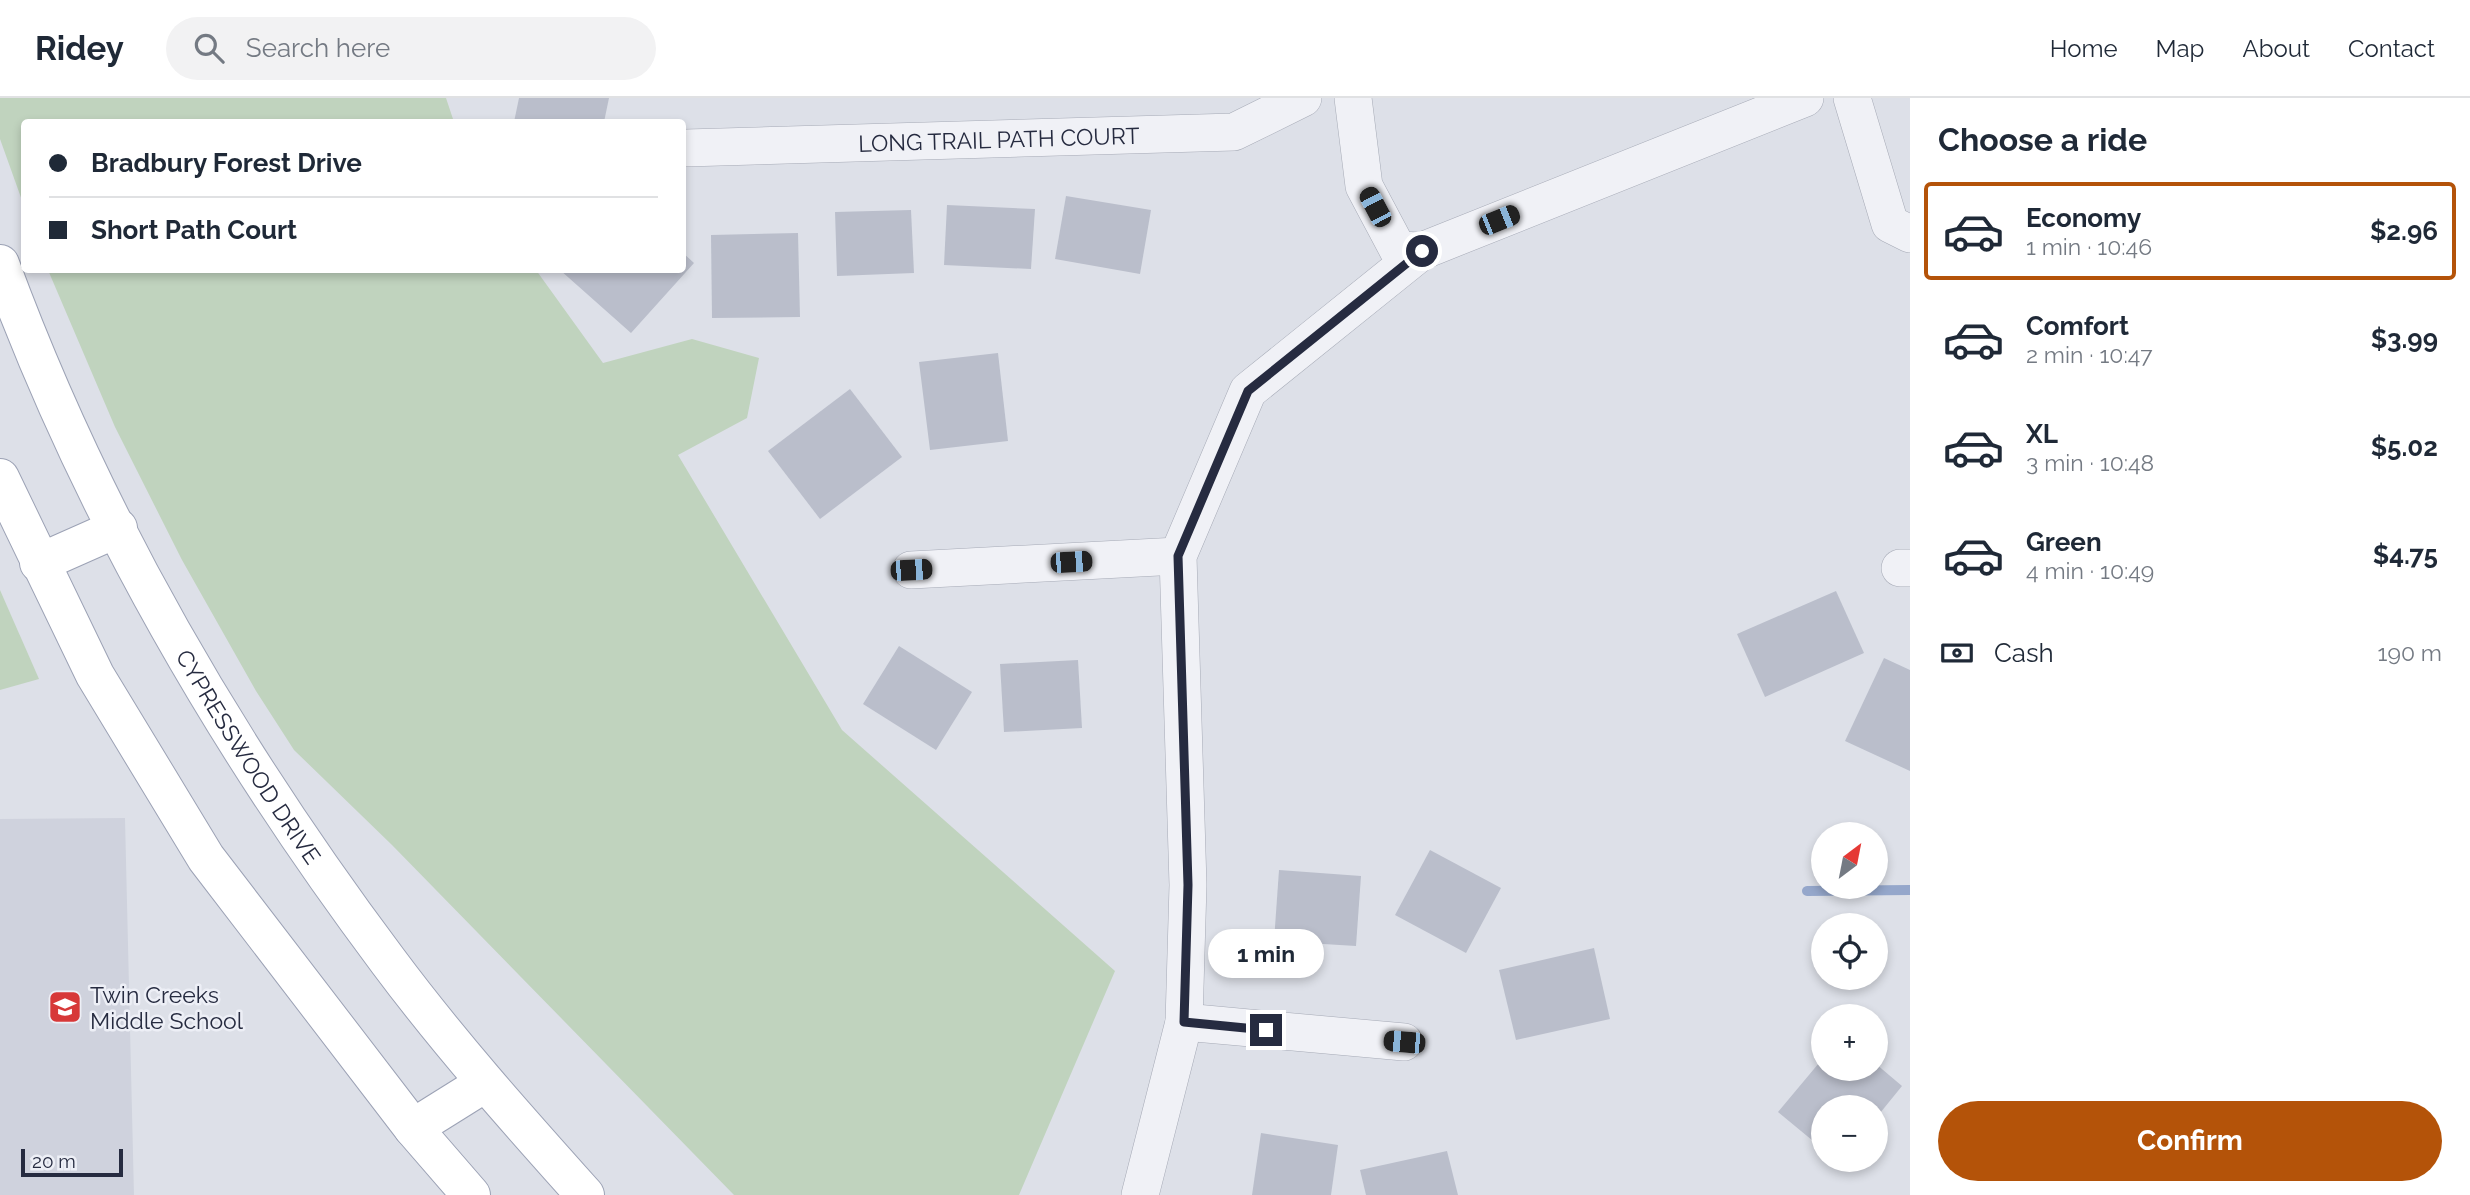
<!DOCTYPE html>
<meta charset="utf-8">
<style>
body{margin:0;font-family:Raleway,sans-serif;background:#f2f2f3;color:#1f2937;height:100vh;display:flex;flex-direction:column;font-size:26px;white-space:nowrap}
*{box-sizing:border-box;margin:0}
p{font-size:23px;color:#747a83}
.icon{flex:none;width:38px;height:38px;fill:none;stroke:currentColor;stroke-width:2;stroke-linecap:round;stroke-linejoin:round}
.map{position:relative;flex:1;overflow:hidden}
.panel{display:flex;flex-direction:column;background:#fff;width:560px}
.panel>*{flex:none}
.guide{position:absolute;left:21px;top:21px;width:665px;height:154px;border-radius:7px;box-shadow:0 4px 10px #0003;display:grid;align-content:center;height:154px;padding:0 28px;background:#fff}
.needle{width:46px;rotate:32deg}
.fabs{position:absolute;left:1811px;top:724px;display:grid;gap:14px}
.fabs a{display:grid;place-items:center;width:77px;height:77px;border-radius:50%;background:#fff;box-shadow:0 4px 10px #0003;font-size:35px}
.scale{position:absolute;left:21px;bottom:18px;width:102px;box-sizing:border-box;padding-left:7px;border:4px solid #262b40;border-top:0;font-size:19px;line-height:24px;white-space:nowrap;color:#262b40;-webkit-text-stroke:5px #edeff6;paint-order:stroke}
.end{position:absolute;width:32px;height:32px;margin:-16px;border:9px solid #262b40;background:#fff;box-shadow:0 0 0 4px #fff}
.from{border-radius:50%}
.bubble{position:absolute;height:49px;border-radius:24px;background:#fff;box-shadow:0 4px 10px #0003;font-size:23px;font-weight:700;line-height:49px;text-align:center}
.car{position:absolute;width:21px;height:42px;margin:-21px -10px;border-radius:9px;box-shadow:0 0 5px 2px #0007;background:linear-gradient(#222 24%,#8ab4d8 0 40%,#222 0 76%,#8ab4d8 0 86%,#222 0)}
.guide b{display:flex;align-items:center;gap:24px;height:66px;font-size:26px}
.guide b+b{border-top:2px solid #e0e1e3}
.guide i{width:18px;height:18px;background:#1f2937}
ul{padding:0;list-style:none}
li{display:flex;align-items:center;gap:21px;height:98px;margin:0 14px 10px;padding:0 14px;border:4px solid transparent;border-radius:7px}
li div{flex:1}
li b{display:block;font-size:26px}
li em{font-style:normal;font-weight:700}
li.current{border-color:#b45309}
li>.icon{width:63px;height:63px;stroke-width:1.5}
h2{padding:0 28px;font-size:32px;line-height:84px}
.pay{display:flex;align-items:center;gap:18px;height:77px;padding:0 28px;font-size:26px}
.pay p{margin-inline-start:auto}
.cta{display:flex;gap:14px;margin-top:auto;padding:14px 28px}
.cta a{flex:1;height:80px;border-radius:42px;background:#b45309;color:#fff;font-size:28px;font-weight:700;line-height:80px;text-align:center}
header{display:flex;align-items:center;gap:42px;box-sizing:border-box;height:98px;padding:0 35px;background:#fff;border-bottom:2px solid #e0e1e3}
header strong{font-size:33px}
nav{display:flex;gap:38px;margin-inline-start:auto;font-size:24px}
.search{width:490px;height:63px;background:#f2f2f3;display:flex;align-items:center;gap:18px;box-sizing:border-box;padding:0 24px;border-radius:38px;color:#747a83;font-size:26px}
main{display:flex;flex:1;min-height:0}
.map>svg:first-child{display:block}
.built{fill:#cfd2dd}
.green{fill:#c0d3be}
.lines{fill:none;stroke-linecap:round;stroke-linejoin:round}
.stream{stroke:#95a7cb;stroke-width:10}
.building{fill:#babecb}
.minor-casing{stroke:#a6aab6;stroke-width:38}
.major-casing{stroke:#9ca2b5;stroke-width:40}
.minor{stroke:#f0f1f6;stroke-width:37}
.major{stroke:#fff;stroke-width:38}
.route{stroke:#262b40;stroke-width:9}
.labels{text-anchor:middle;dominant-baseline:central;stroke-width:5;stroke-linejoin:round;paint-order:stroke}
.street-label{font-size:23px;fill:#262b40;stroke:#edeff6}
.poi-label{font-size:23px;fill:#262b40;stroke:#edeff6;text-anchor:start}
</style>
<header>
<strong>Ridey</strong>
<div class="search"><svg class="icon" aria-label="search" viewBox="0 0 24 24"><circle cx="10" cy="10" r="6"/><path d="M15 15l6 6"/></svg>Search here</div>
<nav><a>Home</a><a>Map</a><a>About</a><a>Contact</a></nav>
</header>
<main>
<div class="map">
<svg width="1910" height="1097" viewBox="0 0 1910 1097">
<rect width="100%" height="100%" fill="#dde0e8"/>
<polygon class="built" points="125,720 134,1097 0,1097 0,721"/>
<g class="green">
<polygon points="0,0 446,0 454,24 24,24 24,108 0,41"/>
<polygon points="48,172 536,172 603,265 692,241 759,260 747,320 678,357 842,632 1115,873 1019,1097 734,1097 392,747 294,652 256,593 182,462 115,329"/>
<polygon points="0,492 39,581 0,592"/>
</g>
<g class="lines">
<polyline class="stream" points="1807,793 1910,792"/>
</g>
<g class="building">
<polygon points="519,0 609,0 604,24 514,24"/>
<polygon points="1066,98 1151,112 1140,176 1055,161"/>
<polygon points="947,107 1035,111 1031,171 944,167"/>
<polygon points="911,112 914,175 837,178 835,114"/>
<polygon points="798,135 800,219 712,220 711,137"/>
<polygon points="682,154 694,165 631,235 560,172 682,172"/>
<polygon points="998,255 1008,343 930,352 919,264"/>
<polygon points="850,291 902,359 820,421 768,353"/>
<polygon points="1836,493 1864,555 1765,599 1737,536"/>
<polygon points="899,548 972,594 936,652 863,606"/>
<polygon points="1884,560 1910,572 1910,673 1845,643"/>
<polygon points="1078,562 1082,630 1004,634 1000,566"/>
<polygon points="1430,752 1501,790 1466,855 1395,817"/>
<polygon points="1279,772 1361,778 1356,848 1274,843"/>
<polygon points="1594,850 1610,921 1516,942 1499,872"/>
<polygon points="1824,959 1824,971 1876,971 1876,966 1902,988 1876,1020 1876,1010 1824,1010 1824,1052 1778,1014"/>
<polygon points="1261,1035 1338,1047 1331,1097 1252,1097"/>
<polygon points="1447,1053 1458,1097 1366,1097 1360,1072"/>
</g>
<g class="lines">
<defs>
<g id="minor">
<polyline points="1353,0 1364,88 1398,152 1422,153"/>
<polyline points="1852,0 1890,126 1910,136"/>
<path id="s1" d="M686,50L1234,34L1303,0"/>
<polyline points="1900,470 1910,470"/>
<polyline points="911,472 1178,458"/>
<polyline points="1184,924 1404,944"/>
<polyline points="1140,1097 1184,924 1188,787 1178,458 1248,293 1422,153 1805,0"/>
</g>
<g id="major">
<path id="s2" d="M0,166C92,416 229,651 388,863C449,945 517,1021 585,1097"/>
<polyline points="0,380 95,577 206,760 413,1030 471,1097"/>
<polyline points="39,465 118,430"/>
<polyline points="413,1030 485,985"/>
</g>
</defs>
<use href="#minor" class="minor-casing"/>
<use href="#major" class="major-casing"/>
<use href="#minor" class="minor"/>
<use href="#major" class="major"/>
</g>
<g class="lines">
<polyline class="route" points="1266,932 1184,924 1188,787 1178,458 1248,293 1422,153"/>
</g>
<defs>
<symbol id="school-square" viewBox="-11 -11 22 22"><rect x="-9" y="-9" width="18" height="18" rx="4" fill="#d73838" stroke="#edeff6"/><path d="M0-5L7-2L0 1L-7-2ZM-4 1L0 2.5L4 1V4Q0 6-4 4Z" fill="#fff"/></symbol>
</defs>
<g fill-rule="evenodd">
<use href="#school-square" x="46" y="890" width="38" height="38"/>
</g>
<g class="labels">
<g class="street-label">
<text stroke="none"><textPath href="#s1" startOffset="313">LONG TRAIL PATH COURT</textPath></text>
<text stroke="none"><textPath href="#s2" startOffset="553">CYPRESSWOOD DRIVE</textPath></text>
</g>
<g class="poi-label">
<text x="90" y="896">Twin Creeks<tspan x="90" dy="26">Middle School</tspan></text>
</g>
</g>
</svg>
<div class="fabs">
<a><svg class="needle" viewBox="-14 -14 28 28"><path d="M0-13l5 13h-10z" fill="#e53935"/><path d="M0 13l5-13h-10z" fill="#747a83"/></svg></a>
<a><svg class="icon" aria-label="locate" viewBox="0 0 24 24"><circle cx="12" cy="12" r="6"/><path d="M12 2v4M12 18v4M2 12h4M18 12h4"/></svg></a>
<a>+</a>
<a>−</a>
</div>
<div class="scale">20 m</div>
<i class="end from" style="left:1422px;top:153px"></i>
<i class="end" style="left:1266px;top:932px"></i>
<div class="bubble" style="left:1208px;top:831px;width:116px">1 min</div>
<i class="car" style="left:1375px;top:109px;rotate:332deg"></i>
<i class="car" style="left:1499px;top:122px;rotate:68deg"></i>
<i class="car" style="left:1071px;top:464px;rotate:87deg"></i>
<i class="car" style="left:911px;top:472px;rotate:87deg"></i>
<i class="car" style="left:1404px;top:944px;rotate:275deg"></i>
<div class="guide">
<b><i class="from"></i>Bradbury Forest Drive</b>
<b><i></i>Short Path Court</b>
</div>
</div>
<section class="panel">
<h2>Choose a ride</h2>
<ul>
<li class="current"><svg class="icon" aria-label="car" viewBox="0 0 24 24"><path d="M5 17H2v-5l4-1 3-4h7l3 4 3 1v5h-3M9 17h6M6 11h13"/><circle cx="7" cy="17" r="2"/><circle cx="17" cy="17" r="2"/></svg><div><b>Economy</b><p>1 min · 10:46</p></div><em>$2.96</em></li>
<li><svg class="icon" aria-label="car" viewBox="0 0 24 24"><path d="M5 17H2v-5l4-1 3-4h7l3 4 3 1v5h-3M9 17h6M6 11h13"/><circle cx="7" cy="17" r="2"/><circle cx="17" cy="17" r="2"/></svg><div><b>Comfort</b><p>2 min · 10:47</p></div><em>$3.99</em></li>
<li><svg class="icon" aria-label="car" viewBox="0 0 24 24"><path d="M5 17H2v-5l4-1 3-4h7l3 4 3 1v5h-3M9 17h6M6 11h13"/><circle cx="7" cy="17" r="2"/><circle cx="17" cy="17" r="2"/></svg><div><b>XL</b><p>3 min · 10:48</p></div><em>$5.02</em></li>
<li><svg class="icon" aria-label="car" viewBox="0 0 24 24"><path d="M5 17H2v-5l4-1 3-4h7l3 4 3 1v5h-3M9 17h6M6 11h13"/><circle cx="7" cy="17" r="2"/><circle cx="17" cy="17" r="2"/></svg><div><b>Green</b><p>4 min · 10:49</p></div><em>$4.75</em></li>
</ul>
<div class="pay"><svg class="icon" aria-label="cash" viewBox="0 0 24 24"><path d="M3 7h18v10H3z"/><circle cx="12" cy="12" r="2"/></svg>Cash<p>190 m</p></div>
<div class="cta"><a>Confirm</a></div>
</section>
</main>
